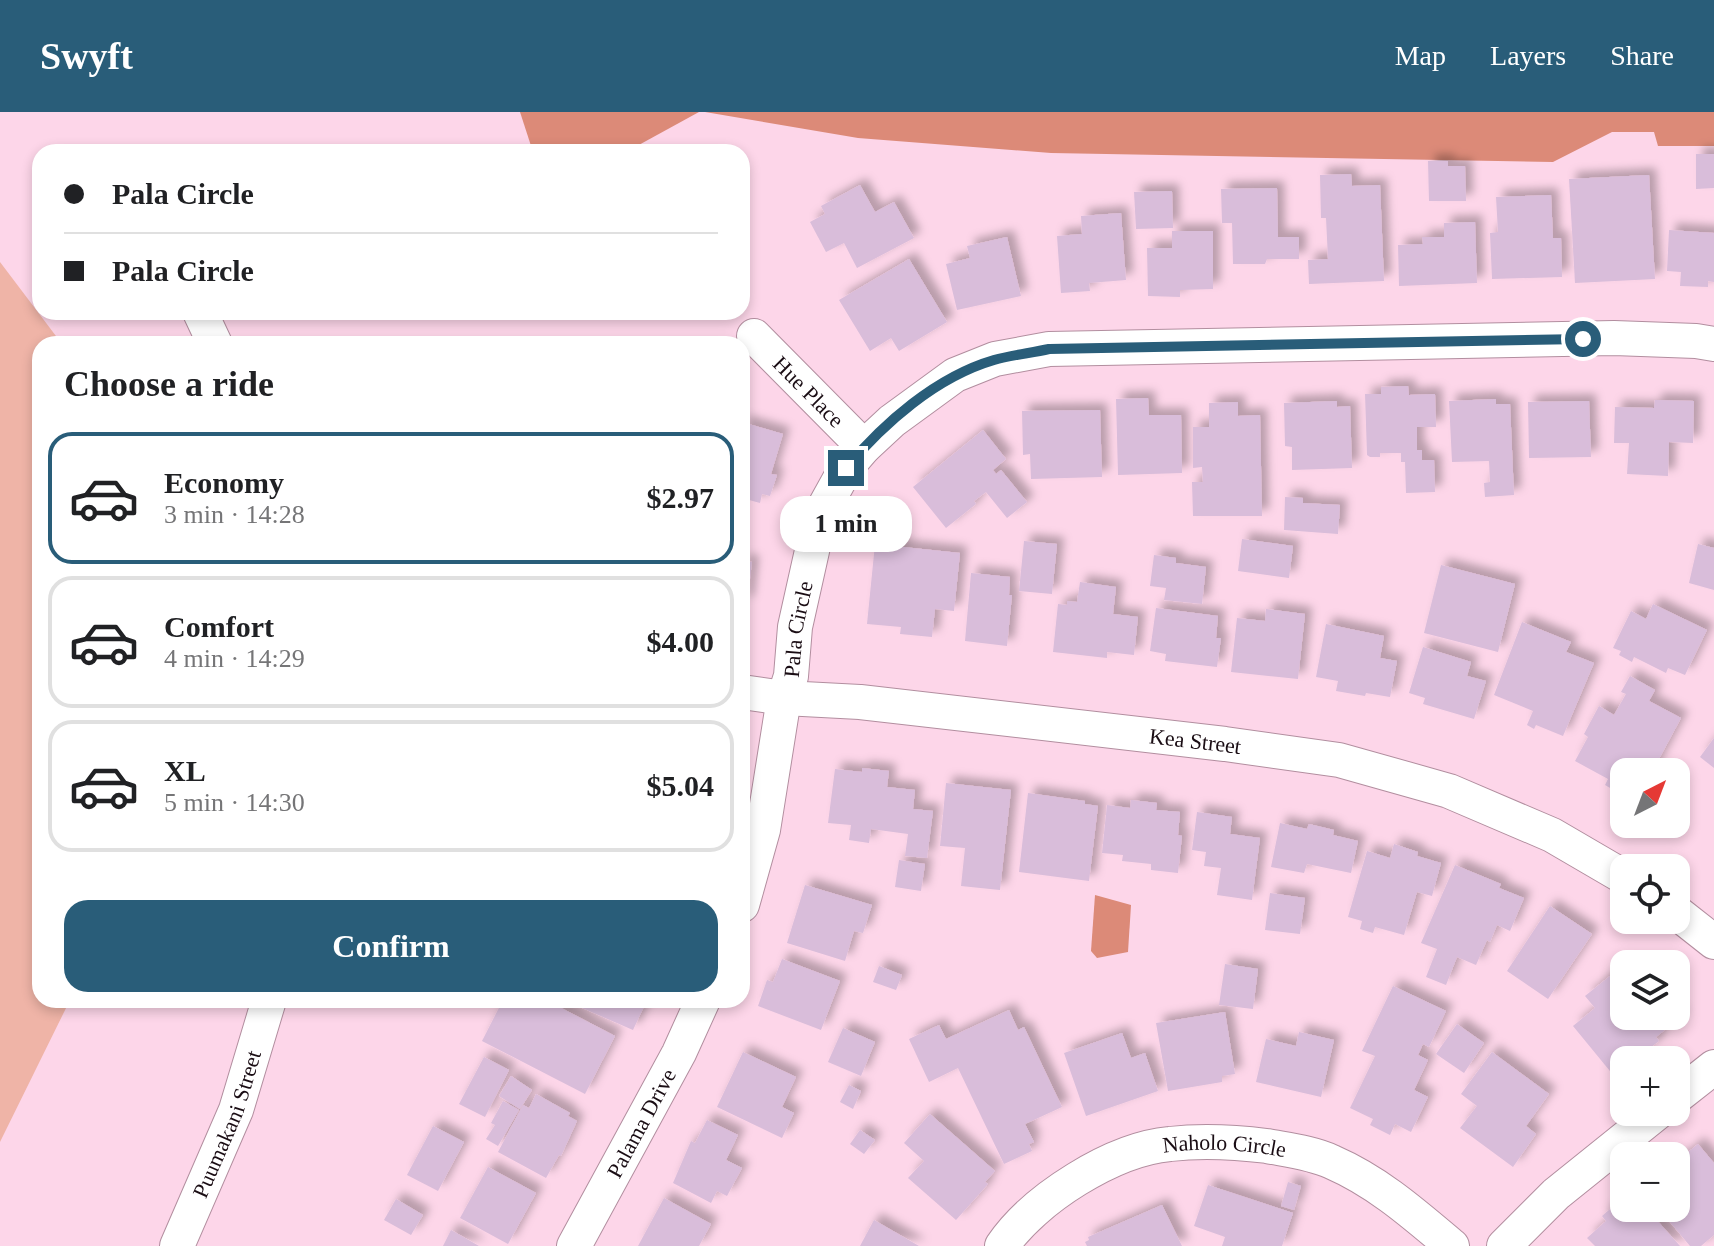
<!DOCTYPE html>
<meta charset="utf-8">
<style>
body{margin:0;font-family:"Times New Roman",serif;background:#f2f2f2;color:#202124;height:100vh;display:flex;flex-direction:column;font-size:30px;white-space:nowrap}
*{box-sizing:border-box;margin:0}
p{font-size:26px;color:#757577}
.icon{flex:none;width:44px;height:44px;fill:none;stroke:currentColor;stroke-width:2;stroke-linecap:round;stroke-linejoin:round}
.map{position:relative;flex:1;overflow:hidden}
.details{position:absolute;left:32px;top:224px;width:718px;height:672px;display:flex;flex-direction:column;background:#fff;border-radius:24px;box-shadow:0 4px 12px #0003}
.details>*{flex:none}
.hud{position:absolute;left:32px;top:32px;width:718px;height:176px;border-radius:24px;box-shadow:0 4px 12px #0003;display:grid;align-content:center;height:176px;padding:0 32px;background:#fff}
.needle{width:52px;rotate:42deg}
.buttons{position:absolute;left:1610px;top:646px;display:grid;gap:16px}
.buttons a{display:grid;place-items:center;width:80px;height:80px;border-radius:16px;background:#fff;box-shadow:0 4px 12px #0003;font-size:40px}
.end{position:absolute;width:36px;height:36px;margin:-18px;border:10px solid #295d79;background:#fff;box-shadow:0 0 0 4px #fff}
.from{border-radius:50%}
.bubble{position:absolute;height:56px;border-radius:24px;background:#fff;box-shadow:0 4px 12px #0003;font-size:26px;font-weight:700;line-height:56px;text-align:center}
.hud b{display:flex;align-items:center;gap:28px;height:76px;font-size:30px}
.hud b+b{border-top:2px solid #e0e0e0}
.hud i{width:20px;height:20px;background:#202124}
ul{padding:0;list-style:none}
li{display:flex;align-items:center;gap:24px;height:132px;margin:0 16px 12px;padding:0 16px;border:4px solid #e0e0e0;border-radius:24px}
li div{flex:1}
li b{display:block;font-size:30px}
li em{font-style:normal;font-weight:700}
li.current{border-color:#295d79}
li>.icon{width:72px;height:72px;stroke-width:1.5}
h2{padding:0 32px;font-size:36px;line-height:96px}
.primary-button{display:flex;gap:16px;margin-top:auto;padding:16px 32px}
.primary-button a{flex:1;height:92px;border-radius:24px;background:#295d79;color:#fff;font-size:32px;font-weight:700;line-height:92px;text-align:center}
header{display:flex;align-items:center;gap:48px;box-sizing:border-box;height:112px;padding:0 40px;background:#295d79;color:#fff}
header strong{font-size:38px}
nav{display:flex;gap:44px;margin-inline-start:auto;font-size:28px}
.map>svg:first-child{display:block}
.green{fill:#efb4a7}
.forest{fill:#dc8a78}
.building{fill:#d9bdda;filter:url(#shadow)}
.lines{fill:none;stroke-linecap:round;stroke-linejoin:round}
.minor-casing{stroke:#b28e9f;stroke-width:36}
.minor{stroke:#fff;stroke-width:34}
.route{stroke:#295d79;stroke-width:10}
.labels{text-anchor:middle;dominant-baseline:central;stroke-width:6;stroke-linejoin:round;paint-order:stroke}
.street-label{font-size:22px;fill:#1a0d14;stroke:#fbebf2}
</style>
<header>
<strong>Swyft</strong>
<nav><a>Map</a><a>Layers</a><a>Share</a></nav>
</header>
<div class="map">
<svg width="1714" height="1134" viewBox="0 0 1714 1134">
<defs>
<filter id="shadow"><feDropShadow dx="7" dy="-7" stdDeviation="4" flood-color="#0004"/></filter>
</defs>
<rect width="100%" height="100%" fill="#fdd6e9"/>
<polygon class="green" points="0,150 62,232 40,232 40,888 70,888 0,1030"/>
<g class="forest">
<polygon points="520,0 699,0 626,40 533,40"/>
<polygon points="705,0 1714,0 1714,34 1658,34 1654,20 1612,20 1553,50 1051,41 858,26"/>
<polygon points="1095,783 1131,793 1128,840 1097,846 1091,839"/>
</g>
<g class="building">
<polygon points="1696,42 1714,42 1714,76 1696,77"/>
<polygon points="1428,49 1448,49 1448,54 1465,54 1466,89 1429,89"/>
<polygon points="1351,62 1352,74 1380,73 1384,169 1309,172 1308,148 1328,147 1326,106 1321,106 1320,63"/>
<polygon points="1649,63 1655,167 1575,171 1569,67"/>
<polygon points="860,73 875,100 894,90 914,126 857,156 844,131 826,140 810,110 825,102 821,94"/>
<polygon points="1277,76 1278,125 1299,125 1299,147 1267,147 1265,152 1233,152 1232,111 1222,111 1221,77"/>
<polygon points="1172,79 1173,116 1136,117 1134,80"/>
<polygon points="1551,83 1553,126 1561,126 1562,165 1492,167 1490,121 1498,120 1496,85"/>
<polygon points="1121,101 1126,168 1089,171 1090,179 1061,181 1057,124 1082,122 1081,104"/>
<polygon points="1475,110 1477,171 1399,174 1398,133 1423,132 1422,125 1444,125 1444,111"/>
<polygon points="1669,118 1714,121 1714,170 1708,169 1708,175 1680,174 1681,160 1667,159"/>
<polygon points="1172,119 1213,119 1213,177 1180,178 1180,185 1148,184 1147,136 1172,136"/>
<polygon points="1007,125 1021,184 957,198 946,152 970,146 967,134"/>
<polygon points="909,147 947,210 899,239 891,226 870,239 839,188"/>
<polygon points="1408,274 1409,283 1435,282 1436,315 1417,315 1417,338 1422,338 1422,348 1434,348 1435,380 1406,381 1405,350 1401,350 1401,341 1380,341 1380,345 1370,345 1367,343 1365,282 1381,282 1381,275"/>
<polygon points="1148,286 1149,303 1181,303 1182,361 1118,363 1116,287"/>
<polygon points="1496,287 1496,292 1510,292 1514,383 1485,385 1484,371 1490,370 1489,349 1452,350 1449,289"/>
<polygon points="1655,288 1694,289 1693,331 1669,330 1668,364 1627,362 1629,331 1614,331 1615,295 1654,296"/>
<polygon points="1337,289 1337,295 1350,294 1352,356 1292,358 1292,335 1285,334 1284,291"/>
<polygon points="1589,289 1591,345 1529,346 1528,290"/>
<polygon points="1238,290 1238,304 1260,303 1262,404 1193,404 1192,370 1203,370 1202,355 1193,356 1193,315 1209,315 1209,291"/>
<polygon points="1100,298 1102,365 1031,367 1030,342 1023,343 1022,299"/>
<polygon points="742,310 783,322 771,362 777,363 770,384 762,382 760,391 742,386"/>
<polygon points="983,318 1006,347 993,358 996,362 1001,358 1027,390 1007,406 986,380 974,389 976,392 946,416 913,375"/>
<polygon points="1285,385 1303,386 1303,391 1340,393 1338,422 1284,418"/>
<polygon points="1242,427 1293,434 1289,466 1238,459"/>
<polygon points="1024,429 1057,432 1052,482 1019,479"/>
<polygon points="875,432 960,441 954,499 935,497 932,525 900,522 901,515 867,512"/>
<polygon points="1698,432 1714,436 1714,478 1689,471"/>
<polygon points="1154,443 1176,446 1176,451 1206,455 1202,492 1164,488 1166,476 1150,474"/>
<polygon points="742,449 752,450 747,491 742,491"/>
<polygon points="1441,453 1515,472 1498,540 1424,521"/>
<polygon points="971,461 1010,465 1009,483 1012,483 1007,534 965,529"/>
<polygon points="1080,470 1116,475 1113,502 1138,505 1134,543 1107,540 1107,546 1053,540 1058,492 1067,493 1067,489 1077,490"/>
<polygon points="1653,492 1707,518 1685,563 1668,556 1666,561 1634,545 1632,550 1619,543 1621,539 1613,536 1631,499 1646,507"/>
<polygon points="1156,496 1218,504 1216,526 1221,526 1217,555 1165,549 1166,542 1150,539"/>
<polygon points="1266,497 1305,502 1298,567 1231,560 1237,506 1265,509"/>
<polygon points="1522,510 1571,530 1566,540 1594,551 1563,624 1536,613 1534,617 1527,613 1533,599 1494,583"/>
<polygon points="1326,512 1384,524 1380,546 1397,549 1390,585 1366,581 1365,584 1336,579 1338,569 1316,565"/>
<polygon points="1423,535 1471,550 1467,564 1486,569 1474,607 1423,592 1425,586 1409,581"/>
<polygon points="1630,564 1655,578 1649,589 1681,606 1652,660 1624,660 1624,684 1605,673 1608,667 1575,649 1588,625 1584,622 1599,594 1614,603 1626,582 1621,580"/>
<polygon points="1714,626 1714,656 1700,645"/>
<polygon points="862,656 889,659 887,675 915,678 913,697 933,699 927,746 905,744 908,722 871,717 869,731 849,728 851,713 828,711 835,657 862,660"/>
<polygon points="946,671 1011,678 1000,778 961,774 965,736 940,734"/>
<polygon points="1028,681 1085,689 1085,692 1098,694 1089,769 1019,760"/>
<polygon points="1131,688 1157,691 1156,698 1180,700 1178,723 1182,724 1178,761 1151,758 1151,752 1122,749 1123,743 1102,741 1107,693 1130,696"/>
<polygon points="1197,700 1232,705 1230,722 1260,726 1252,788 1217,783 1221,756 1204,754 1206,740 1192,738"/>
<polygon points="1280,711 1307,717 1309,712 1334,718 1333,723 1358,729 1351,761 1307,752 1304,761 1271,755"/>
<polygon points="1394,732 1418,740 1417,744 1441,751 1432,784 1417,780 1404,823 1375,815 1373,821 1360,817 1362,809 1348,805 1367,739 1390,746"/>
<polygon points="899,748 925,752 921,779 895,775"/>
<polygon points="1455,753 1501,772 1499,776 1524,786 1510,819 1497,813 1490,830 1487,828 1476,853 1457,845 1446,873 1426,865 1437,837 1421,831"/>
<polygon points="805,773 872,793 863,821 854,819 845,849 787,831"/>
<polygon points="1270,781 1305,786 1300,822 1265,818"/>
<polygon points="1550,794 1592,822 1548,887 1507,859"/>
<polygon points="782,847 840,869 821,918 758,894 767,868 773,870"/>
<polygon points="1225,852 1258,857 1253,897 1219,893"/>
<polygon points="879,854 902,863 896,878 873,870"/>
<polygon points="1610,864 1624,881 1624,904 1676,904 1676,900 1681,905 1656,925 1659,929 1634,948 1624,948 1624,956 1614,964 1573,914 1595,896 1585,884"/>
<polygon points="1393,874 1446,899 1429,935 1423,932 1418,943 1428,948 1414,978 1428,985 1411,1020 1395,1012 1390,1023 1370,1013 1373,1007 1350,996 1375,944 1362,939"/>
<polygon points="503,888 546,888 615,924 585,982 482,929"/>
<polygon points="583,888 647,888 633,918 580,895"/>
<polygon points="1009,898 1018,918 1024,915 1062,995 1025,1012 1034,1030 1029,1032 1032,1039 1004,1052 958,956 929,970 909,927 939,913 946,927"/>
<polygon points="1225,900 1235,962 1222,964 1222,970 1168,979 1156,911"/>
<polygon points="1457,912 1484,931 1464,961 1436,942"/>
<polygon points="843,916 875,930 861,964 828,950"/>
<polygon points="1299,920 1334,928 1321,985 1256,970 1266,927 1296,934"/>
<polygon points="1122,921 1131,946 1145,941 1158,979 1086,1004 1064,941"/>
<polygon points="743,940 796,965 782,995 794,1001 782,1026 717,995"/>
<polygon points="1492,940 1549,982 1526,1014 1536,1022 1513,1055 1460,1016 1477,994 1461,982"/>
<polygon points="484,945 509,958 485,1005 459,992"/>
<polygon points="511,964 532,978 520,997 499,984"/>
<polygon points="849,973 861,979 853,997 840,990"/>
<polygon points="536,982 570,1001 568,1004 577,1009 561,1044 559,1043 546,1066 498,1040 523,993 529,996"/>
<polygon points="503,989 519,998 498,1034 486,1027 495,1013 491,1011"/>
<polygon points="930,1002 995,1059 985,1070 988,1072 956,1108 908,1066 924,1049 904,1031"/>
<polygon points="707,1008 738,1023 726,1048 742,1056 727,1084 717,1079 711,1091 673,1071 691,1029 695,1031"/>
<polygon points="433,1014 464,1030 438,1079 407,1063"/>
<polygon points="860,1018 875,1028 864,1042 850,1032"/>
<polygon points="1698,1032 1714,1051 1714,1123 1701,1134 1690,1134 1664,1103 1676,1096 1676,1050"/>
<polygon points="488,1055 536,1081 508,1132 460,1106"/>
<polygon points="1288,1070 1301,1074 1294,1098 1281,1094"/>
<polygon points="1208,1073 1293,1101 1282,1134 1222,1134 1225,1125 1194,1114"/>
<polygon points="1624,1085 1624,1096 1646,1096 1680,1134 1595,1134 1587,1126 1606,1109 1602,1104"/>
<polygon points="664,1086 711,1112 699,1134 638,1134"/>
<polygon points="396,1087 423,1103 411,1123 384,1108"/>
<polygon points="1162,1093 1182,1134 1087,1134 1085,1130 1089,1128 1088,1125"/>
<polygon points="874,1108 919,1134 860,1134"/>
<polygon points="451,1118 479,1134 443,1134"/>
</g>
<g class="lines">
<defs>
<g id="minor">
<polyline points="200,200 215,232"/>
<path id="s1" d="M754,224L864,335"/>
<path id="s2" d="M742,580L784,586L860,590L1225,632L1339,648L1449,679L1552,723L1624,765"/>
<path id="s3" d="M742,793L763,718L784,586L791,564L795,515L820,403L846,356L864,335L892,309L955,263L995,247L1049,237L1614,226L1696,229L1714,232"/>
<polyline points="1676,800 1714,830"/>
<polyline points="1676,985 1714,955"/>
<path id="s4" d="M177,1134L236,998L269,888"/>
<path id="s5" d="M574,1134L679,941L703,888"/>
<path id="s6" d="M1002,1134C1034,1087 1113,1037 1170,1032C1203,1028 1235,1030 1267,1034C1288,1038 1313,1041 1332,1050C1378,1070 1414,1102 1452,1134"/>
<polyline points="1504,1134 1556,1082 1658,1000"/>
</g>
</defs>
<use href="#minor" class="minor-casing"/>
<use href="#minor" class="minor"/>
</g>
<g class="lines">
<path class="route" d="M846,356C884,311 936,265 994,248C1012,243 1031,241 1049,237L1583,227"/>
</g>
<g class="labels">
<g class="street-label">
<text stroke="none"><textPath href="#s1" startOffset="78">Hue Place</textPath></text>
<text stroke="none"><textPath href="#s3" startOffset="282">Pala Circle</textPath></text>
<text stroke="none"><textPath href="#s2" startOffset="456">Kea Street</textPath></text>
<text stroke="none"><textPath href="#s4" startOffset="132">Puumakani Street</textPath></text>
<text stroke="none"><textPath href="#s5" startOffset="140">Palama Drive</textPath></text>
<text stroke="none"><textPath href="#s6" startOffset="256">Naholo Circle</textPath></text>
</g>
</g>
</svg>
<div class="buttons">
<a><svg class="needle" viewBox="-14 -14 28 28"><path d="M0-13l5 13h-10z" fill="#e53935"/><path d="M0 13l5-13h-10z" fill="#757577"/></svg></a>
<a><svg class="icon" aria-label="locate" viewBox="0 0 24 24"><circle cx="12" cy="12" r="6"/><path d="M12 2v4M12 18v4M2 12h4M18 12h4"/></svg></a>
<a><svg class="icon" aria-label="layers" viewBox="0 0 24 24"><path d="M12 4l9 5-9 5-9-5zM3 14l9 5 9-5"/></svg></a>
<a>+</a>
<a>−</a>
</div>
<i class="end from" style="left:1583px;top:227px"></i>
<i class="end" style="left:846px;top:356px"></i>
<div class="bubble" style="left:780px;top:384px;width:132px">1 min</div>
<div class="hud">
<b><i class="from"></i>Pala Circle</b>
<b><i></i>Pala Circle</b>
</div>
<section class="details">
<h2>Choose a ride</h2>
<ul>
<li class="current"><svg class="icon" aria-label="car" viewBox="0 0 24 24"><path d="M5 17H2v-5l4-1 3-4h7l3 4 3 1v5h-3M9 17h6M6 11h13"/><circle cx="7" cy="17" r="2"/><circle cx="17" cy="17" r="2"/></svg><div><b>Economy</b><p>3 min · 14:28</p></div><em>$2.97</em></li>
<li><svg class="icon" aria-label="car" viewBox="0 0 24 24"><path d="M5 17H2v-5l4-1 3-4h7l3 4 3 1v5h-3M9 17h6M6 11h13"/><circle cx="7" cy="17" r="2"/><circle cx="17" cy="17" r="2"/></svg><div><b>Comfort</b><p>4 min · 14:29</p></div><em>$4.00</em></li>
<li><svg class="icon" aria-label="car" viewBox="0 0 24 24"><path d="M5 17H2v-5l4-1 3-4h7l3 4 3 1v5h-3M9 17h6M6 11h13"/><circle cx="7" cy="17" r="2"/><circle cx="17" cy="17" r="2"/></svg><div><b>XL</b><p>5 min · 14:30</p></div><em>$5.04</em></li>
</ul>
<div class="primary-button"><a>Confirm</a></div>
</section>
</div>
